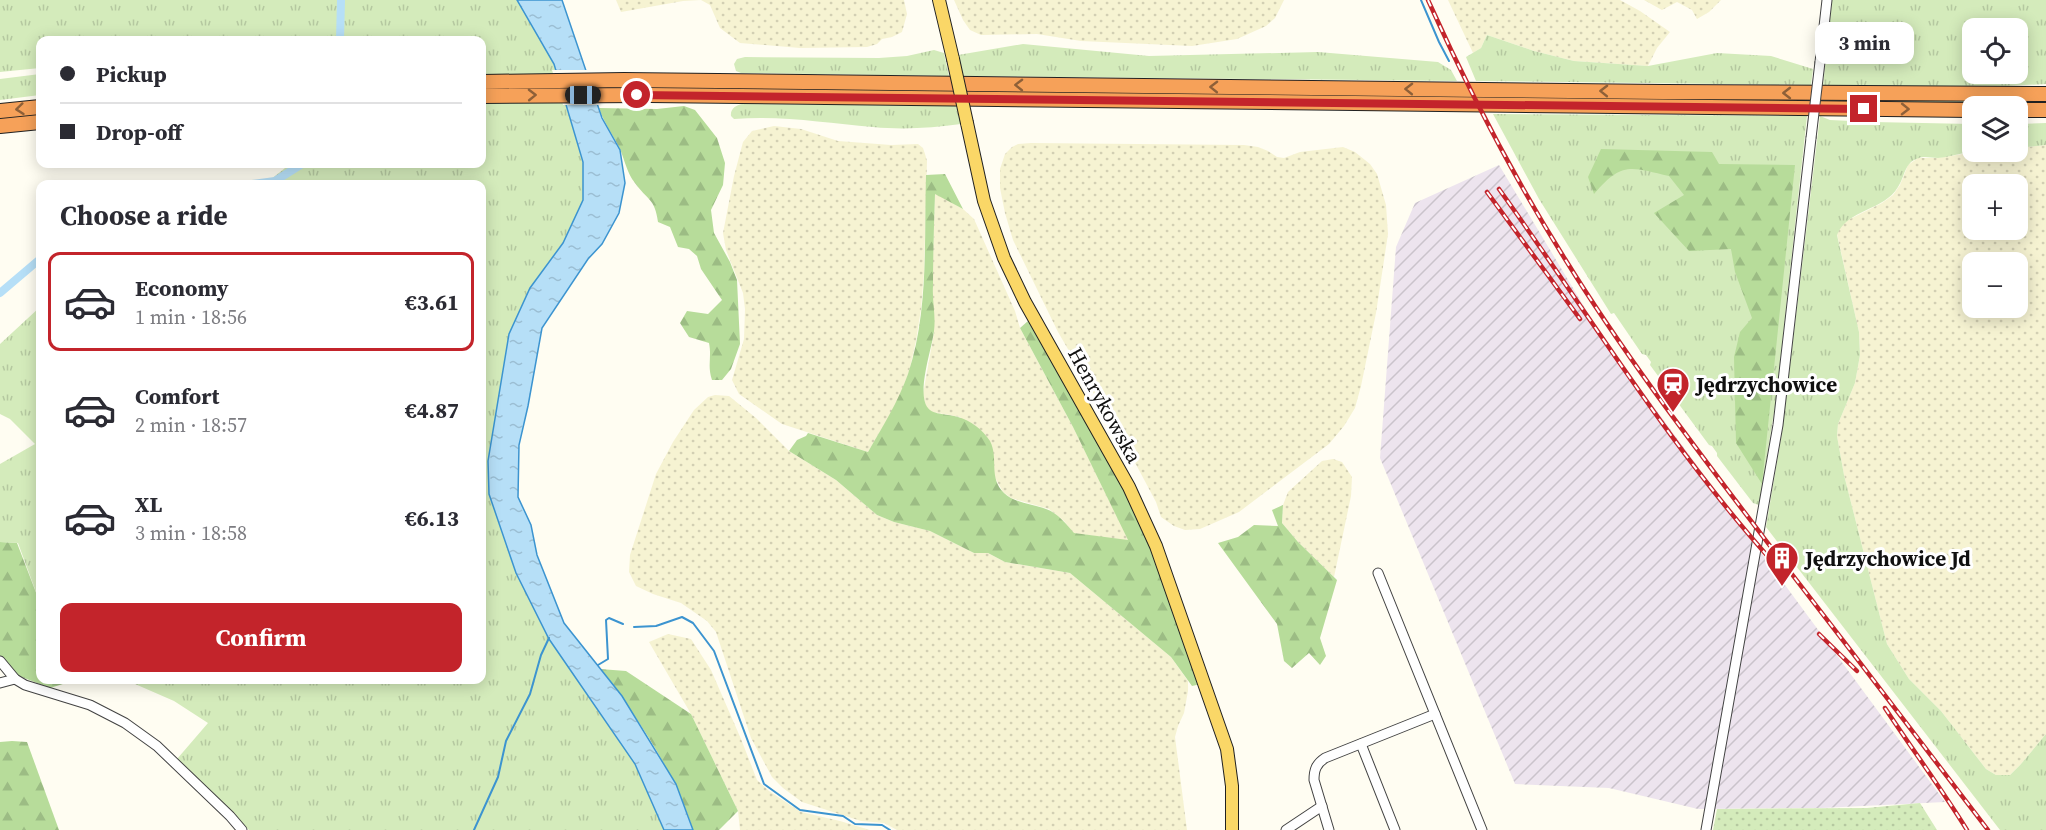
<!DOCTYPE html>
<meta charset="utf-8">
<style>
body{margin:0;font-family:"Source Serif 4",serif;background:#f2f2f3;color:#2b2b33;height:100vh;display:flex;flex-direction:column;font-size:22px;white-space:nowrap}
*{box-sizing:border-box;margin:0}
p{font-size:20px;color:#7c7c81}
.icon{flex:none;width:33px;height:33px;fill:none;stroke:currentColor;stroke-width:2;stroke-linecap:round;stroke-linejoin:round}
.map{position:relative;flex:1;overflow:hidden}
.details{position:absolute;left:36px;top:180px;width:450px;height:504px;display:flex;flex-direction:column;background:#fff;border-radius:12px;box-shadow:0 3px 15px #0003}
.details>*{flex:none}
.banner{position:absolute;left:36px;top:36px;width:450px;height:132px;border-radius:12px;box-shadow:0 3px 15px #0003;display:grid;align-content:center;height:132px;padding:0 24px;background:#fff}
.buttons{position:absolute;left:1962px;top:18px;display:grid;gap:12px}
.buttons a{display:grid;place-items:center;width:66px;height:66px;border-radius:12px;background:#fff;box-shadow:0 3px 15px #0003;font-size:30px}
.end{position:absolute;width:27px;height:27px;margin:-14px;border:8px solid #c3242b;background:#fff;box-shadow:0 0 0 3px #fff}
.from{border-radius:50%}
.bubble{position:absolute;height:42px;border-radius:12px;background:#fff;box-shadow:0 3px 15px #0003;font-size:20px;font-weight:700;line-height:42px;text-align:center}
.car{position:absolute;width:18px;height:36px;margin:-18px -9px;border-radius:8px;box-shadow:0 0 4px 2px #0007;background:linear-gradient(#222 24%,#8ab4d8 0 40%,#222 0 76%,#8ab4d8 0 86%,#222 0)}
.banner b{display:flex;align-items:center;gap:21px;height:57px;font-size:22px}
.banner b+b{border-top:2px solid #e1e1e2}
.banner i{width:15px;height:15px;background:#2b2b33}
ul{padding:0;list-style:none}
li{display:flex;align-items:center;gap:18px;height:99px;margin:0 12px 9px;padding:0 12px;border:3px solid transparent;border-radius:12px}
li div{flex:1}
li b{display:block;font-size:22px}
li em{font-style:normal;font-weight:700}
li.selected{border-color:#c3242b}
li>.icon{width:54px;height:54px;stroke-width:1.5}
h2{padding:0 24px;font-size:27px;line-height:72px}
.action{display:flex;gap:12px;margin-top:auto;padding:12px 24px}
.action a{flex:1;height:69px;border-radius:12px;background:#c3242b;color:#fff;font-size:24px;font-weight:700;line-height:69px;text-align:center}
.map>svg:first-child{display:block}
.industrial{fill:url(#industrial-furrows)}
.farmland{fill:url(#farmland-dots);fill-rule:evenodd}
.grass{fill:url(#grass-tufts);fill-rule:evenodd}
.forest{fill:url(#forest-firs)}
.park{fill:url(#park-dots)}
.water{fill:url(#water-ripples);stroke:#3c94d0;stroke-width:1.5}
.pier{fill:#fffdf2}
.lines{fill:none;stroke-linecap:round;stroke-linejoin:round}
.stream{stroke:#3c94d0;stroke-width:2}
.canal{stroke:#b6dff7;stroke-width:8}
.minor-casing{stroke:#434343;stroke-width:11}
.major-casing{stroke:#212121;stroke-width:14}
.highway-casing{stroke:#212121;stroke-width:16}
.minor{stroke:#fff;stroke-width:9}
.major{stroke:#fad767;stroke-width:12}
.highway{stroke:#f6a159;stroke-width:14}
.rail-casing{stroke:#c3242b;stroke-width:4.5}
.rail{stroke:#fff;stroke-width:2;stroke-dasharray:7;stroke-linecap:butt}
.minor-bridge-casing{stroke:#434343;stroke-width:11;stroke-linecap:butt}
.major-bridge-casing{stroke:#212121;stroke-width:14;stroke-linecap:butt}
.minor-bridge{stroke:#fff;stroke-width:9}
.major-bridge{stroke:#fad767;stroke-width:12}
.oneway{stroke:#8e6038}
.route{stroke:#c3242b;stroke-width:8}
.labels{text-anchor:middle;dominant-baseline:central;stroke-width:6;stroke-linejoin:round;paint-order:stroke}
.poi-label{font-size:21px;font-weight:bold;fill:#101010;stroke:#fff;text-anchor:start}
.street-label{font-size:21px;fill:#101010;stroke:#fff}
</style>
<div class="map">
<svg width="2046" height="830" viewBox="0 0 2046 830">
<defs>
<pattern id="industrial-furrows" width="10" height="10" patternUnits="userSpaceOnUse" patternTransform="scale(1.5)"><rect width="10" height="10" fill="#ede4ee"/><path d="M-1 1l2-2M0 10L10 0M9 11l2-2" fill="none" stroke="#cac3cb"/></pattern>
<pattern id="farmland-dots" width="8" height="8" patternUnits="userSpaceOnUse" patternTransform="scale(1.5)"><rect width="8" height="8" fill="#f6f3d2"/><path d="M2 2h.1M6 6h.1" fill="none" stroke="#d2cfb3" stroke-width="1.8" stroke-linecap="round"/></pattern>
<pattern id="grass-tufts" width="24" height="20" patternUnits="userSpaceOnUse" patternTransform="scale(1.5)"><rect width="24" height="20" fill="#d4ebbb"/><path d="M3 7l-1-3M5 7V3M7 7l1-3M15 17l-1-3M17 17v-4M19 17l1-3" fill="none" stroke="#b5c8a0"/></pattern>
<pattern id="forest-firs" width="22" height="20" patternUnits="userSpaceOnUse" patternTransform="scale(1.5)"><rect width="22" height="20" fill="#b7dc9a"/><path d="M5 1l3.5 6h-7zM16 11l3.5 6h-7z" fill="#9cbc84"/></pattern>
<pattern id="park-dots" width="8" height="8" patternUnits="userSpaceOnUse" patternTransform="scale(1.5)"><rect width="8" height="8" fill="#d4ebbb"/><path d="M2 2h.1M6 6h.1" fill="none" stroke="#b5c8a0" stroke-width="1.8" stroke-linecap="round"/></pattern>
<pattern id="water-ripples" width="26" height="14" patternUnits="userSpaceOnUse" patternTransform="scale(1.5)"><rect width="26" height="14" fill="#b6dff7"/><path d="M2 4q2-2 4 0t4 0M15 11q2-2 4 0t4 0" fill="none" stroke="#9bbed3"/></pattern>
</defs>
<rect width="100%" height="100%" fill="#fffdf2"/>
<polygon class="industrial" points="1499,165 1603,338 1945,802 1822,808 1698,809 1609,788 1515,784 1380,458 1396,247 1415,203"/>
<g class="farmland">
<polygon points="616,0 904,0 907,14 902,32 892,37 882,39 877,44 867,47 800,48 740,43 720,28 710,5 701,0 683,1 621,12"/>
<polygon points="954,0 1284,0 1275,18 1266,26 1237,39 1192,46 1081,41 1037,34 981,35 970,30 963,20"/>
<polygon points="1448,0 1620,0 1640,11 1670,32 1657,48 1648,66 1574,61 1534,51 1487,35 1481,48 1473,53"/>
<polygon points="1644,0 1721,0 1709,12 1697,19 1692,10 1677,2 1662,10"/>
<polygon points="774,126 801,129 838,141 891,145 918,144 923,148 925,154 927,161 924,273 921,309 916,341 909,372 897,403 868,452 782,424 739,394 732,380 744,339 745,309 743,293 726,250 723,233 734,176 743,142 752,131"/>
<polygon points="1031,143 1244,145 1258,147 1268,151 1277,157 1284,158 1300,152 1343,147 1355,152 1370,164 1377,174 1386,205 1388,234 1376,313 1361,386 1355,408 1344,426 1329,444 1239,512 1200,529 1185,530 1174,526 1161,517 1156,502 1107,410 1094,394 1058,332 1013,240 1005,213 1000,188 1000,169 1005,154 1012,147 1018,144"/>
<path d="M2046,145V734L2021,764L2010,775H1996L1986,769L1941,711L1909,679L1887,644L1844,475L1837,436L1838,424L1855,383L1860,355L1859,332L1837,234L1841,226L1846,221L1882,203L1893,195L1900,185L1908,165L1918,158H1938L1975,152H2018V148ZM1972,184H2018V230H1972ZM1972,262H2018V308H1972Z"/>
<polygon points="935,193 963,209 974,219 1015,311 1020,328 1073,427 1129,541 1073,533 1064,521 1049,509 1011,498 1003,492 993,474 994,464 960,417 932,412 926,407 923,394 934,333 932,288"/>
<polygon points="715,395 729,396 756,418 789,451 836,480 877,515 894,522 930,531 974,553 988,553 1005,562 1070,573 1171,657 1188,681 1188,691 1184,713 1178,726 1175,737 1187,830 897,830 884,823 861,821 802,802 783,788 772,777 751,738 716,632 707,621 681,603 653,594 636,586 629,572 630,555 656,474 673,442 694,410 708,397"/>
<polygon points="1333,459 1342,462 1352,477 1351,496 1334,577 1298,542 1282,523 1283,505 1288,492 1322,461"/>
<polygon points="668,634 691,639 711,670 741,739 757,780 769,791 801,812 840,821 870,830 740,830 738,811 691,714 649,642"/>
</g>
<g class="grass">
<polygon points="0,0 517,0 554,63 559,80 482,81 482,40 40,40 40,68 0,72"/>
<path d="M1832,0H2046V84L1986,87L1823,86ZM1972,28H2018V74H1972Z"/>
<polygon points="1487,35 1534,51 1574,61 1648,66 1717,53 1771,56 1813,69 1811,85 1476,81 1466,57 1481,48"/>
<polygon points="1023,44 1149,56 1318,52 1438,62 1451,70 1457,81 963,76 958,55"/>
<polygon points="934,50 944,53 949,76 741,73 736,71 734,64 737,59 745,57 879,58 907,56"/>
<polygon points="40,74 40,95 0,100 0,79"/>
<polygon points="647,86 2046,100 2046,104 1932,105 648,90"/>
<polygon points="563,95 583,162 583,200 563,243 530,288 488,461 549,639 635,764 664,830 249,830 177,759 208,723 174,701 135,684 147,680 482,680 482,184 265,184 290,164 482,164 482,97"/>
<path d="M742,104L956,106L961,124C932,128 902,130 873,127C826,123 781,115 734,119L731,116C730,109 736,105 742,104Z"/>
<polygon points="1493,114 1807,116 1776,400 1759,505 1753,503 1717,456 1717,453 1712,446 1709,445 1650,365 1651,362 1646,355 1642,354 1614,313 1611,314 1539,199"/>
<path d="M1820,116L1830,120L1873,122L1972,124V152H1975C1962,152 1950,157 1938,158C1932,158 1924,156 1919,158C1904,162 1905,177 1898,187C1884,211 1847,209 1837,235L1859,332L1860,355L1855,383L1838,424L1837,436L1844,475L1887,644L1909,679L1941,711L1986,769L1996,775H2010L2021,764L2046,734V830H2000L1766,527L1782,432Z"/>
<polygon points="2046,123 2046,145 2018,148 2018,124"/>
<polygon points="40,307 40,603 18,543 0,542 0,464 35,444 10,419 0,414 0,344"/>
</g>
<g class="forest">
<path d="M684,106L695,110L717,138L725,163L723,185L711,210L714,233L730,262L737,280L740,344L731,369L722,380H712C707,365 712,358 709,343L689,337L680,323L687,311L708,314L722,300L701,269L697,256L689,249L678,247L670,227L658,222C655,198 647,200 635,183C627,173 625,161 620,149C613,135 604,123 599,108L657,109Z"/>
<path d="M1601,149L1712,152L1719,164L1795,165L1762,484L1736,443L1734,357L1740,332L1752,318L1735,272L1731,249L1689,251L1654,213L1684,195L1669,176C1630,167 1622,161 1594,194L1588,177Z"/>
<path d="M945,174L963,209L935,194C934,224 933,255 933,286C932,301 936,316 934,331C932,349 916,393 928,408C933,415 949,414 958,417C970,420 983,430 990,441C999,459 988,477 1004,493C1014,503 1033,504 1046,509C1058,513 1066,524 1074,533L1128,540L1073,427L1020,328L1028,321L1137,513L1153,547L1201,684L1192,686L1171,657L1070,573L1005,562L988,553H974L930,531L894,522L877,515L836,480L789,451L797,440L806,436L808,433L868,452C883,426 898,402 908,374C929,311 924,240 926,175Z"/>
<polygon points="1283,505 1282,523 1298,542 1337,580 1320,638 1326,656 1320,665 1309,653 1292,668 1284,661 1277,624 1218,543 1238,537 1254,525 1278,526 1272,510"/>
<polygon points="0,542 17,543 40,603 40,680 76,680 50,688 19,676 0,656"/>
<path d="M600,669L626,671L691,714L738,811L719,830H693C677,776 635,713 600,669Z"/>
<polygon points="12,741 27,742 59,830 0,830 0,742"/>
</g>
<polygon class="park" points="1920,803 1937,830 1713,830 1717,809 1867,808"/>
<polygon class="water" points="517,0 562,0 602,118 620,150 625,183 619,213 602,244 588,259 542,328 528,406 519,445 518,497 531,525 537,555 564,623 622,696 676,784 693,830 664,830 635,764 549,639 516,573 489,494 488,461 509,334 530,288 563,243 583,200 583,162 554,64"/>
<polygon class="pier" points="552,70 588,70 601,105 563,105"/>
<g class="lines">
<g class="stream">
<polyline points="1421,0 1439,42 1449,61"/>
<polyline points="634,627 656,626 682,617 693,623 714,651 764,784 800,810 843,816 855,824 882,825 890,830"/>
<polyline points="598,665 608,659 606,620 609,618 623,624"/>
<polyline points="474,830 498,777 506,741 530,694 541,655 549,638"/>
</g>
<g class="canal">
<polyline points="340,40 341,0"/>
<polyline points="252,184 275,181 302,164"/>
<polyline points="0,293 40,259"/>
</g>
<defs>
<g id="minor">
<polyline points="1820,62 1827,0"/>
<polyline points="1378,573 1482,830"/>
<polyline points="0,661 15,679 25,685 90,705 125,723 157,746 230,816 242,830"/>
<polyline points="0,683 15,679"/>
<polyline points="1361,744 1395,830"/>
<polyline points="1286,830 1322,806"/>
<path d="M1329,830L1314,780C1314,770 1316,764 1325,758L1435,714"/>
<polyline points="1706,830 1778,425 1811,138"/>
</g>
<g id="major">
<polyline points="939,0 953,59"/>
<polyline points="967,123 984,201 1004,258 1025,302 1129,487 1156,546 1227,749 1232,786 1232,830"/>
</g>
<g id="highway">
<polyline points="482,82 624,80 1663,92 2046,94"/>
<polyline points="482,96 649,95 1972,110"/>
<polyline points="2018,110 2046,110"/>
<polyline points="0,111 40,107"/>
<polyline points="0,126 40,122"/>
</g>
</defs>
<use href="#minor" class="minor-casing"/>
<use href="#major" class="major-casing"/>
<use href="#highway" class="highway-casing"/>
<use href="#minor" class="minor"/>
<use href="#major" class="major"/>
<use href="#highway" class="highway"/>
<defs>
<g id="rail">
<path d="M1428,0C1468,89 1513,176 1565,259C1625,356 1695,447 1764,538C1839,635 1914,733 1988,830"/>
<path d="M1499,189C1589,314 1669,446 1772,561"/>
<polyline points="1487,192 1580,319"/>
<polyline points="1819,634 1857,671"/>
<path d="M1885,708C1912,749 1941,788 1967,830"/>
</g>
</defs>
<use href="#rail" class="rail-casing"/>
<use href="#rail" class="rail"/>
<defs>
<polyline id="minor-bridge" points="1811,138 1820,62"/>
<polyline id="major-bridge" points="953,59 967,123"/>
</defs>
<use href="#minor-bridge" class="minor-bridge-casing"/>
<use href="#major-bridge" class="major-bridge-casing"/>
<use href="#minor-bridge" class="minor-bridge"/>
<use href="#major-bridge" class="major-bridge"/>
</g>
<defs><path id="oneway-chevron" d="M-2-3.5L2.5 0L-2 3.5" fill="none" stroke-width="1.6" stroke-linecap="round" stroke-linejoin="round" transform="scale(1.5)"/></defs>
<g class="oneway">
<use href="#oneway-chevron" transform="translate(1019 85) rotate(-179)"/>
<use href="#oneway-chevron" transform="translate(1214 87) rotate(-179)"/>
<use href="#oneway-chevron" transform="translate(1409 89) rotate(-179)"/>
<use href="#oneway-chevron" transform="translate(1604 91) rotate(-179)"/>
<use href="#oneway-chevron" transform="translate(1787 93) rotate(-180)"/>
<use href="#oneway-chevron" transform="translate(532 95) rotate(-1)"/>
<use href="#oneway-chevron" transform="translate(20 109) rotate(174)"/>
<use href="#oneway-chevron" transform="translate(1905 109) rotate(1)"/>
</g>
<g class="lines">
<polyline class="route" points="637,95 1864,109"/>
</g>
<defs>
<symbol id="station-pin" viewBox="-11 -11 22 30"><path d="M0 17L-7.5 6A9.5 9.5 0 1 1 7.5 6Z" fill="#c3242b" stroke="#fff"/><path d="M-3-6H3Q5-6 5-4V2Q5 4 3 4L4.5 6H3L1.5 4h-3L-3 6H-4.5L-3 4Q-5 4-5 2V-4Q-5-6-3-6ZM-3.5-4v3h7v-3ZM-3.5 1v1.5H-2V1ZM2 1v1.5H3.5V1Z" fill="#fff"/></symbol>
<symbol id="building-pin" viewBox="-11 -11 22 30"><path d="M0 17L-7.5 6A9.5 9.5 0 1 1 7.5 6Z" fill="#c3242b" stroke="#fff"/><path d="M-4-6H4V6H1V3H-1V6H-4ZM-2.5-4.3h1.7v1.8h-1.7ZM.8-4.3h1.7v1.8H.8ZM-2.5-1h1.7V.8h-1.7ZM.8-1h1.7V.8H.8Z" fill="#fff"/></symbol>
</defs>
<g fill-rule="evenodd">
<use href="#station-pin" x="1654" y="365" width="38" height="52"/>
<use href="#building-pin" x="1763" y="539" width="38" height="52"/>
</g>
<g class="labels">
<g class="poi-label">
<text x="1696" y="384">Jędrzychowice</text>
<text x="1805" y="558">Jędrzychowice Jd</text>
</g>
<g class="street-label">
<text transform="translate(1105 405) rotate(61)">Henrykowska</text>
</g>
</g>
</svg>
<div class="buttons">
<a><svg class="icon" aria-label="locate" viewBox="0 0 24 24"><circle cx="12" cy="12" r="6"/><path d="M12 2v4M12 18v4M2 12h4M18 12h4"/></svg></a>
<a><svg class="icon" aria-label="layers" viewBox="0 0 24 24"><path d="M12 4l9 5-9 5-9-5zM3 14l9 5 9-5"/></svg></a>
<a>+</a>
<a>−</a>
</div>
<i class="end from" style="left:637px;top:95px"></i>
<i class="end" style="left:1864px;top:109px"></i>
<div class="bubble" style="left:1815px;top:22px;width:99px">3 min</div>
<i class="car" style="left:583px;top:95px;rotate:90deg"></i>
<div class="banner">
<b><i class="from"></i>Pickup</b>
<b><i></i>Drop-off</b>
</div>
<section class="details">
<h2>Choose a ride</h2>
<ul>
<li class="selected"><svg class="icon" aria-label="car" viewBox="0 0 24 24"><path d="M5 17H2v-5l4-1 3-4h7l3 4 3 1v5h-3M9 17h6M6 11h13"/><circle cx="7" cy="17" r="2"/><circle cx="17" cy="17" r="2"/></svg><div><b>Economy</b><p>1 min · 18:56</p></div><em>€3.61</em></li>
<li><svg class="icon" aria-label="car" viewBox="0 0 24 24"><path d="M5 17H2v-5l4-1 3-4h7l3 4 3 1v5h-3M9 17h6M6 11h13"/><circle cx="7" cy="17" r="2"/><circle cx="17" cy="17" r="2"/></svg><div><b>Comfort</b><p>2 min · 18:57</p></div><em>€4.87</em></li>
<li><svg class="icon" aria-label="car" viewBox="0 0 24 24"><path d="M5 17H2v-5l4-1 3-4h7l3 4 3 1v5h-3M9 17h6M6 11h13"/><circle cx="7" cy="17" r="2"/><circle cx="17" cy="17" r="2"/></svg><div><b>XL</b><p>3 min · 18:58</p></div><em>€6.13</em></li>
</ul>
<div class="action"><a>Confirm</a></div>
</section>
</div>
